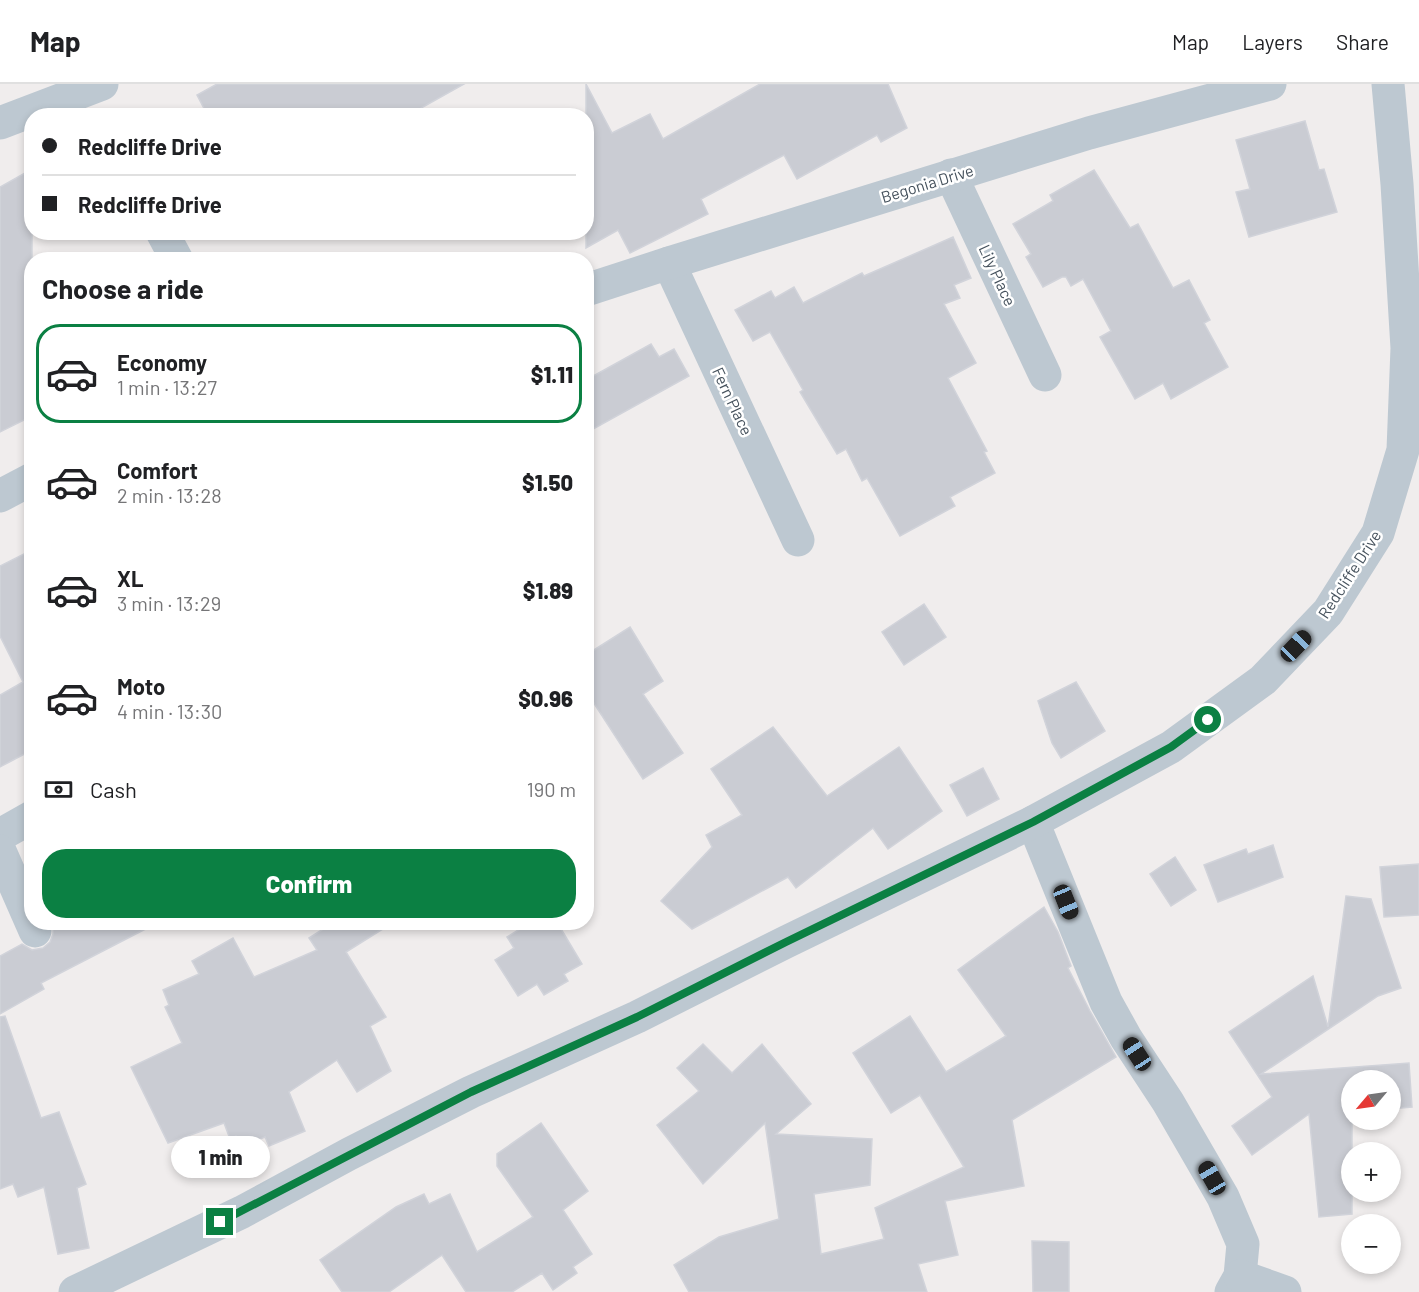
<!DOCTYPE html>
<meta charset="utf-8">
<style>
body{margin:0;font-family:Barlow,sans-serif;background:#f6f6f6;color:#202124;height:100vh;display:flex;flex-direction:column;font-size:22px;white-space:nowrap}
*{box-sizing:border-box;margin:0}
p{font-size:20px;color:#757577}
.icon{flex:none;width:33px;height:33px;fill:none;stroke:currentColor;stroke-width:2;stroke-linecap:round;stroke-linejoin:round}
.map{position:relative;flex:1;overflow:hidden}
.panel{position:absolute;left:24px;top:168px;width:570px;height:678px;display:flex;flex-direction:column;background:#fff;border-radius:24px;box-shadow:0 3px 9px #0003}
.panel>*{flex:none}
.top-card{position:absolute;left:24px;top:24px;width:570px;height:132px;border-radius:24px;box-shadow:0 3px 9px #0003;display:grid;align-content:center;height:132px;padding:0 18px;background:#fff}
.needle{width:39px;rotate:241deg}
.tools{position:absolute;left:1341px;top:986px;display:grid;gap:12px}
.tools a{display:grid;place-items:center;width:60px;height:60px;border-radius:50%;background:#fff;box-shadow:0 3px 9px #0003;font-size:30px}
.end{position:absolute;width:27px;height:27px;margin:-14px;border:8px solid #0b8043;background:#fff;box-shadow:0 0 0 3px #fff}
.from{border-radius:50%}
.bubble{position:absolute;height:42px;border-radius:21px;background:#fff;box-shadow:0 3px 9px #0003;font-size:20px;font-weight:800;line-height:42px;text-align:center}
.car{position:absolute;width:18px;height:36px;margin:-18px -9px;border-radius:8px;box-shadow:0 0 4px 2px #0007;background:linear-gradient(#222 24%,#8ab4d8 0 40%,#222 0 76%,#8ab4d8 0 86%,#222 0)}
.top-card b{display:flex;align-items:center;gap:21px;height:57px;font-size:22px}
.top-card b+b{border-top:2px solid #e0e0e0}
.top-card i{width:15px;height:15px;background:#202124}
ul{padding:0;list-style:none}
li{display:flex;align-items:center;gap:18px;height:99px;margin:0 12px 9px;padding:0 6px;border:3px solid transparent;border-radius:24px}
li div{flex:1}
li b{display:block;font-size:22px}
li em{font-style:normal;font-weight:800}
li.active{border-color:#0b8043}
li>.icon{width:54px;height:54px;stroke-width:1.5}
h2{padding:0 18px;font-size:27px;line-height:72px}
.pay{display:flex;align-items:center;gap:15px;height:66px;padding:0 18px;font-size:22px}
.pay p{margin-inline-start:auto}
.button{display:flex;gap:12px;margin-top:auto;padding:12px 18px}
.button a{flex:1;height:69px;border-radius:24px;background:#0b8043;color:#fff;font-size:24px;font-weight:800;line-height:69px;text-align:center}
header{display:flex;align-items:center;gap:36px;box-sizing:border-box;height:84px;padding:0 30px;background:#fff;border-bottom:2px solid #e0e0e0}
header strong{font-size:28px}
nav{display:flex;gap:33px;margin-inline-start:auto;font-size:21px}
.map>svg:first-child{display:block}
.building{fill:#caccd3;stroke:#d1d3da;stroke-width:1.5}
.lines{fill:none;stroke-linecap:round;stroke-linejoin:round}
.street{stroke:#bdc8d1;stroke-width:33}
.route{stroke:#0b8043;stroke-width:8}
.labels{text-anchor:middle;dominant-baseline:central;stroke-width:5;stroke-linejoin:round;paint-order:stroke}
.street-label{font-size:16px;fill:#45515c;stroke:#fff}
</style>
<header>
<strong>Map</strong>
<nav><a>Map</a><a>Layers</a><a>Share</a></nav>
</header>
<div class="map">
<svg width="1419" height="1208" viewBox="0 0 1419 1208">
<rect width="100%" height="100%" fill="#f0eded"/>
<g class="building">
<polygon points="217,0 464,0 407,32 208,32 197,11"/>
<polygon points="586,0 612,49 650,30 663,55 760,0 888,0 907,44 881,58 877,51 797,95 784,71 701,115 708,130 630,169 618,146 586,164"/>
<polygon points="1305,37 1319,86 1324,85 1337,128 1249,153 1236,108 1250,105 1236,56"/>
<polygon points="32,85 32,332 0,348 0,103"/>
<polygon points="1094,86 1130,144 1138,140 1173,204 1189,196 1210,236 1204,239 1228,283 1171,315 1163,299 1135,315 1100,253 1111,247 1083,195 1071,202 1066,193 1062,193 1043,203 1026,173 1031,170 1013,140 1053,117 1050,111"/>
<polygon points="953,153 971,194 954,201 960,214 944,220 976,279 948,294 987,367 984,368 995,389 950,413 955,422 900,452 867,394 862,397 846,365 837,370 800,308 803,306 770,248 753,257 735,226 771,207 775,214 794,203 803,219 862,189 864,192"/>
<polygon points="651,260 659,273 674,265 689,292 586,349 586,296"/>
<polygon points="32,466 32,666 0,683 0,611 23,598 0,552 0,482"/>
<polygon points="924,520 946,553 904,581 882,548"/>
<polygon points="630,543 663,597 643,610 683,669 643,695 586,607 586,571"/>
<polygon points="1076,598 1105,647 1061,674 1052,659 1038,617"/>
<polygon points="773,643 827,712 899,663 942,727 888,765 873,744 796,804 788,793 692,845 661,817 712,763 706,751 742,731 711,685"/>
<polygon points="983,684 999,715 967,732 950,701"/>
<polygon points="1273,761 1283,793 1218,818 1204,781 1246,765 1248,770"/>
<polygon points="1175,773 1196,806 1171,822 1150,790"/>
<polygon points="1419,780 1419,831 1384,833 1380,783"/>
<polygon points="1346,812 1371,815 1401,904 1378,912 1261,990 1409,979 1412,1023 1390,1025 1390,996 1352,996 1352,1130 1319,1133 1309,1030 1252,1071 1232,1042 1272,1013 1229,948 1313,892 1328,943"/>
<polygon points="1044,823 1058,848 1071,882 1068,884 1090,927 1116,973 1012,1036 1024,1102 945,1117 958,1171 918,1180 927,1208 689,1208 674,1181 719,1153 779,1135 765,1039 703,1100 657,1041 699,1007 677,984 703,960 732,989 762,960 811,1020 776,1050 872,1055 870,1101 814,1110 821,1170 884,1155 875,1124 964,1083 920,1011 891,1029 853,969 910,932 946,988 1006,952 958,886"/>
<polygon points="64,838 159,838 41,899 44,905 0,930 0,872 22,860 32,866 43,864 50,858 53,850 53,844"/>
<polygon points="334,838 394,838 346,868 386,933 370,942 391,987 357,1008 337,976 289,1008 305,1047 269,1062 265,1053 243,1062 236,1052 230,1055 224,1039 168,1059 131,983 182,959 165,923 169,921 163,906 199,890 192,877 233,854 254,893 317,866 309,854"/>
<polygon points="531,838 557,838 582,880 564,890 568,897 544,911 537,900 518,912 495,876 514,864 507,853"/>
<polygon points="5,932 41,1034 59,1028 86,1100 77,1104 89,1164 58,1170 44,1103 18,1113 13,1100 0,1105 0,933"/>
<polygon points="541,1039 588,1107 563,1126 592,1170 573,1183 577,1189 553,1206 542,1189 512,1208 466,1208 442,1171 389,1208 342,1208 320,1176 396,1123 424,1110 429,1120 450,1110 477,1168 533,1133 497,1082 497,1070"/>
<polygon points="1032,1157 1069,1158 1069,1208 1033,1208"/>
</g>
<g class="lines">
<g class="street">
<polyline points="0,39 102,0"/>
<polyline points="951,91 1045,291"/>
<polyline points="162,148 177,176"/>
<polyline points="669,179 798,456"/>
<polyline points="586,206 669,179 1089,49 1270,0"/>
<polyline points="0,412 32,395"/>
<polyline points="1033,738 1106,918 1126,954 1168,1018 1223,1113 1243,1160 1240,1192 1231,1208"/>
<polyline points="0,751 32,733"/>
<polyline points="0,767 35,847"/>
<polyline points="1240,1192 1285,1208"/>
<polyline points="75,1208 242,1128 349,1070 471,1008 637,933 786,858 1033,738 1171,663 1263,596 1328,528 1378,449 1403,366 1407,264 1397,100 1388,0"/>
</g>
</g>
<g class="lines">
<polyline class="route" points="220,1138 471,1008 637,933 786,858 1033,738 1171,663 1208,636"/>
</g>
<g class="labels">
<g class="street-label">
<text transform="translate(927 99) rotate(-17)">Begonia Drive</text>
<text transform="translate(998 191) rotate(65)">Lily Place</text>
<text transform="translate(733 317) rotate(65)">Fern Place</text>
<text transform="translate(1349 490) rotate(-57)">Redcliffe Drive</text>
</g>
</g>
</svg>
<div class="tools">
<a><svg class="needle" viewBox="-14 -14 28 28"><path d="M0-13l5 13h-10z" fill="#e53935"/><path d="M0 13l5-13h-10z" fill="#757577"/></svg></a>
<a>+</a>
<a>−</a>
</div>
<i class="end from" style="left:1208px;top:636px"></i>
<i class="end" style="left:220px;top:1138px"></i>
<div class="bubble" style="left:171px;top:1052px;width:99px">1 min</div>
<i class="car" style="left:1296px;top:562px;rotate:44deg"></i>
<i class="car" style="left:1066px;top:818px;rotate:158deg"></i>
<i class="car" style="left:1137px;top:970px;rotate:327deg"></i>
<i class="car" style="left:1212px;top:1094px;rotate:330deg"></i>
<div class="top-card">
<b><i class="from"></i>Redcliffe Drive</b>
<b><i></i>Redcliffe Drive</b>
</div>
<section class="panel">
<h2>Choose a ride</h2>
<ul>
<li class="active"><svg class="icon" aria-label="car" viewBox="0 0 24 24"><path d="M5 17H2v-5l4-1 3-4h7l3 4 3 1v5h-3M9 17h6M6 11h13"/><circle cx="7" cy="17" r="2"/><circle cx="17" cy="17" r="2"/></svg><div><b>Economy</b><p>1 min · 13:27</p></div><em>$1.11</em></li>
<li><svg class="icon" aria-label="car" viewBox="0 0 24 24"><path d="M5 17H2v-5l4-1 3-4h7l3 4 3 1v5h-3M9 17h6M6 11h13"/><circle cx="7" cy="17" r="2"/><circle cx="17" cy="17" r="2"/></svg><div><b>Comfort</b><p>2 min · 13:28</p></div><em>$1.50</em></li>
<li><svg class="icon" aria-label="car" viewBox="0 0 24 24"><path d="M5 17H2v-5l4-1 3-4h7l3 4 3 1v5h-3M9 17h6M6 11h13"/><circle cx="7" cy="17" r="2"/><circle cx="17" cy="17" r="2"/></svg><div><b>XL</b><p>3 min · 13:29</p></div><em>$1.89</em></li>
<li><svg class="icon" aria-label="car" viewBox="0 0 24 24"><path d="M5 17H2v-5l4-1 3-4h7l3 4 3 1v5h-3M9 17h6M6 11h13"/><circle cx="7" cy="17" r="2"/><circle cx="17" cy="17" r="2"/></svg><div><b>Moto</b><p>4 min · 13:30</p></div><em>$0.96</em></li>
</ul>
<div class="pay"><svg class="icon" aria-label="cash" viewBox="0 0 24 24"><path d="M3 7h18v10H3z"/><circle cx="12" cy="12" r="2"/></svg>Cash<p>190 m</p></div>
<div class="button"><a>Confirm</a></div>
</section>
</div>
